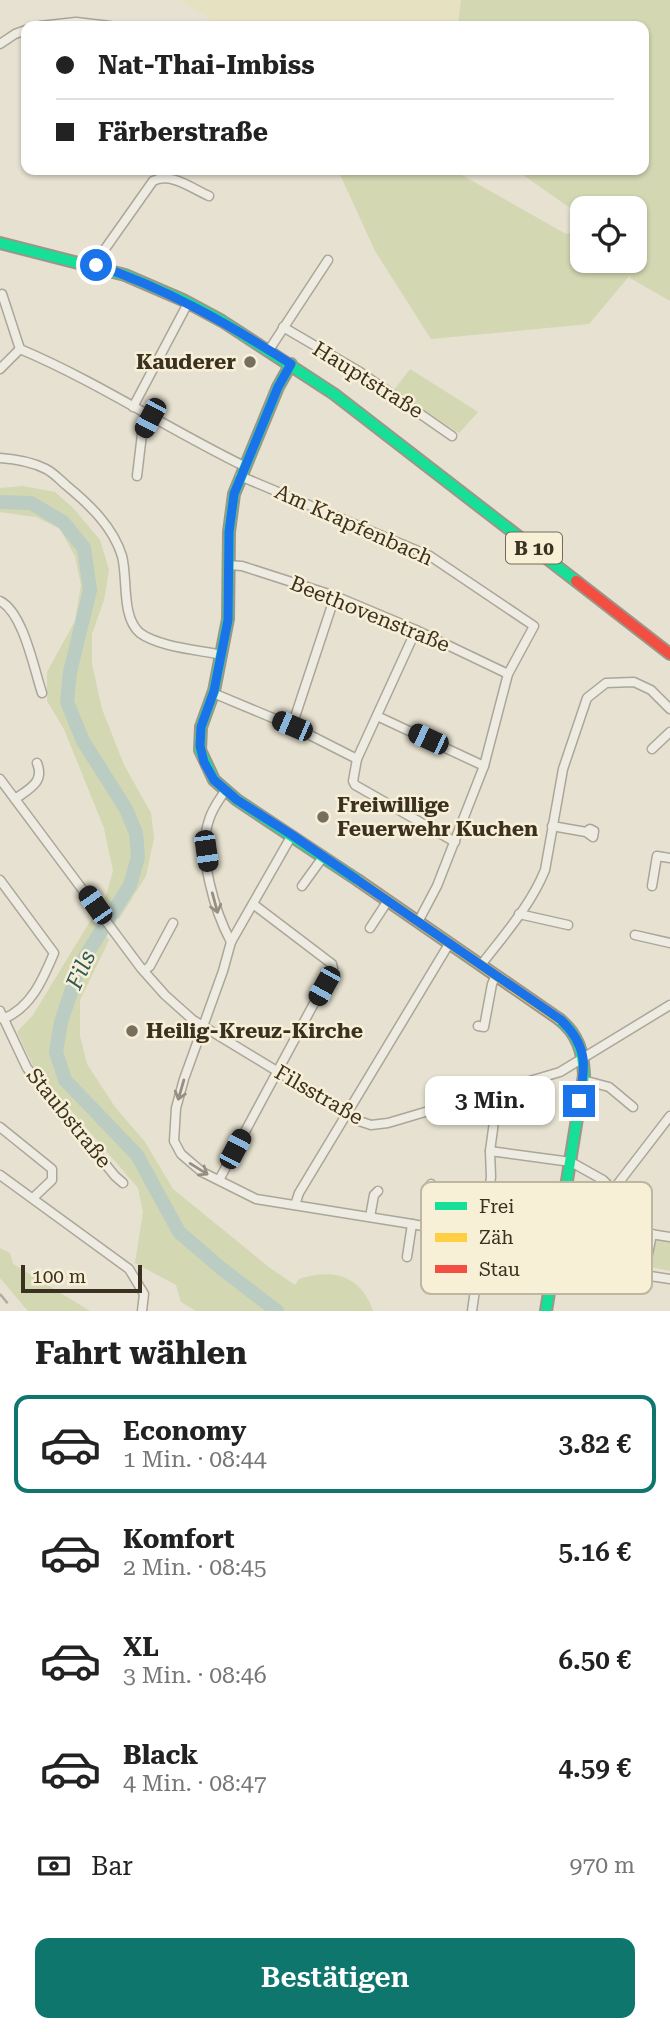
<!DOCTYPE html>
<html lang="de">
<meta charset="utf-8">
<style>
body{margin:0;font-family:"Roboto Serif",serif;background:#f2f2f2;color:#222;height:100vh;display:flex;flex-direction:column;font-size:26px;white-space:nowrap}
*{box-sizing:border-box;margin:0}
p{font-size:23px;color:#767676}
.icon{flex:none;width:38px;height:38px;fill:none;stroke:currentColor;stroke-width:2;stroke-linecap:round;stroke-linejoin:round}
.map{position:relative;height:1311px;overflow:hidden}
.drawer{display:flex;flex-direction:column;background:#fff;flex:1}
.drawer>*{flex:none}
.hud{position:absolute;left:21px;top:21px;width:628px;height:154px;border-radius:14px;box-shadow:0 2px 5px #0004;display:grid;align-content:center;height:154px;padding:0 35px;background:#fff}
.controls{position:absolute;left:570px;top:196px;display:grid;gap:14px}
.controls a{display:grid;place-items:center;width:77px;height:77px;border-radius:14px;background:#fff;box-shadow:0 2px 5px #0004;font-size:35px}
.scale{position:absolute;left:21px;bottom:18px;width:121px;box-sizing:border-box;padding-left:7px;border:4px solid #3c3020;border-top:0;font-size:19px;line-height:24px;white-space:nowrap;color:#3c3020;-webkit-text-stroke:5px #f7f0d7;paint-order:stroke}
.end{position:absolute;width:32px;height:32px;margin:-16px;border:9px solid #1a73e8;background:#fff;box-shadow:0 0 0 4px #fff}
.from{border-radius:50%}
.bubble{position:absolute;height:49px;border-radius:14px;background:#fff;box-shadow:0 2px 5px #0004;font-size:23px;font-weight:600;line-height:49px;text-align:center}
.car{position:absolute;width:21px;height:42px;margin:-21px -10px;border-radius:9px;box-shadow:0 0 5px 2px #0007;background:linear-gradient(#222 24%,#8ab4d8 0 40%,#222 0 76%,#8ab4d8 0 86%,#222 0)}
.hud b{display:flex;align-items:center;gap:24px;height:66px;font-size:26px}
.hud b+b{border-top:2px solid #e0e0e0}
.hud i{width:18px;height:18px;background:#222}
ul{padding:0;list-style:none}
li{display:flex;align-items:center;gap:21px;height:98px;margin:0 14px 10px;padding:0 21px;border:4px solid transparent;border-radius:14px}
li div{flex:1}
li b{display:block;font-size:26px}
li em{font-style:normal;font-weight:600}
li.on{border-color:#0f766e}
li>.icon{width:63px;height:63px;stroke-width:1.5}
h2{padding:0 35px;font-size:32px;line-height:84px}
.pay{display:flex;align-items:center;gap:18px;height:77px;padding:0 35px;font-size:26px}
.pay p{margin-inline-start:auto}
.primary-button{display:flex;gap:14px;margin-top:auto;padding:14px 35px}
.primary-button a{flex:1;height:80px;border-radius:14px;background:#0f766e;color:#fff;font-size:28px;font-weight:600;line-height:80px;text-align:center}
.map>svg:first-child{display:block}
.farmland{fill:#e5e1c1}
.green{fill:#d3d7b2}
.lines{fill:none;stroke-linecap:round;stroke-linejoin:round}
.river{stroke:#bbccc3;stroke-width:14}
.street-casing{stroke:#aca699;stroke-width:11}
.fast-casing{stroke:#9c9688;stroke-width:14}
.slow-casing{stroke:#9c9688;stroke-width:14}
.jam-casing{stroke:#9c9688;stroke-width:14}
.street{stroke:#eeebe2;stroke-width:8}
.fast{stroke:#16e098;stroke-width:10}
.slow{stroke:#ffcf43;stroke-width:10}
.jam{stroke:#f24e42;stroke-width:10}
.rail{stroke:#aeaba2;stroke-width:2.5;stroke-dasharray:12 12;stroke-linecap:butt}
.oneway{stroke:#958e81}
.route{stroke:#1a73e8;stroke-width:9}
.poi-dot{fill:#786e5e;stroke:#f7f0d7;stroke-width:2.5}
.labels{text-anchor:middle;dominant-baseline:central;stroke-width:5;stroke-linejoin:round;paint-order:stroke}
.shield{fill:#f7f0d7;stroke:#746a57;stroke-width:2}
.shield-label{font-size:19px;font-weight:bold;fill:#3c3020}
.poi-label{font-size:21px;font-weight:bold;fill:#3c3020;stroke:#f7f0d7;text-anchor:start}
.street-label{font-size:21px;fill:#3c3020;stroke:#f7f0d7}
.water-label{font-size:23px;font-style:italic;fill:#2f5b5c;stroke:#f7f0d7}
.key{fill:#f7f0d7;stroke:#bfb6a0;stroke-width:2}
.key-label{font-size:19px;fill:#3c3020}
</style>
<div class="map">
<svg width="670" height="1311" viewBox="0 0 670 1311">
<rect width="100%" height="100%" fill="#e6e1d0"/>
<polygon class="farmland" points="180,0 461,0 458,26 222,26"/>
<g class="green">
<polygon points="461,0 670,0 670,301 630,278 631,274 589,324 431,339 375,251 338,170 453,170 566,234 583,228 583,261 635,261 635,208 583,208 583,217 516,170 644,170 644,26 458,26"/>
<polygon points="410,369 478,412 459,433 394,390"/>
<polygon points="23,486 55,492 74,509 100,540 109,570 104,600 92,634 92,664 102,709 124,765 151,813 154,838 146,876 119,919 105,899 113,871 104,828 64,729 47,701 47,672 75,621 81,585 75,556 60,529 36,517 0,512 0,488"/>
<path d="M92,918L109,940L80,1000V1036L87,1064L115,1107L145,1142L173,1189L270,1268L295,1285L299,1279C332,1268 361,1275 373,1311H196L181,1302L176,1285L135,1263L143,1212L138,1188L33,1066L17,1032L33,1015Z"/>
<polygon points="656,1239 670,1241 670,1271 651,1267"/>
<polygon points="0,1248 10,1253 13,1264 90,1311 28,1311 0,1278"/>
</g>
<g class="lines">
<polyline class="river" points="0,502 31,503 63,522 84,548 90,590 70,672 67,702 83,741 126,809 136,833 138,857 130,885 80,965 61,1022 56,1052 65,1080 137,1155 179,1232 222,1269 277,1311"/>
<defs>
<g id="street">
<polyline points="40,26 76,22 110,26"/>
<polyline points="0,44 15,34 26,30"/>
<path d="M96,265L100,256L153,181C171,172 191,188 209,196"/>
<path d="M2,294L20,349C98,382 168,429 244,466"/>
<polyline points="283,327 360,372 452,436"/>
<polyline points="269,350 328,260"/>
<polyline points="0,369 20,349"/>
<polyline points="133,407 188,303"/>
<path d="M0,458C16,459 32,462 46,469C54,473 61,481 67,486C90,505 113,527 122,556C128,579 121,617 140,633C159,647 199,650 222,655"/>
<polyline points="137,476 142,434 151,418"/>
<polyline points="240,476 430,556 534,626 508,674 484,766 437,886 418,922"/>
<polyline points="228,565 242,566 335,596 416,630 508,674"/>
<path d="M0,601C23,612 34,669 42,693"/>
<polyline points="416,630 357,759 353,781 355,785 455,842"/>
<polyline points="213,693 292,726 357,759"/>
<polyline points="377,716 484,766"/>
<polyline points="292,726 335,596"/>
<polyline points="652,749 670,732"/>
<polyline points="0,779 141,968 165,995 193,1020 359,1121 371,1125 388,1123 560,1072 670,1005"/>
<path d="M225,791C219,800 212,809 209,820C197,854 215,912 231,942"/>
<path d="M15,799C29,789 45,782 37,763"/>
<polyline points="552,826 586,832 593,837 594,831 590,829 586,832"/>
<polyline points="292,835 231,942 223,971 184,1079 176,1108 174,1141 181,1154 202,1172 256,1199 412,1224 642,1268 650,1276 670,1279"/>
<path d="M0,880L54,953C43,979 31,1008 3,1019"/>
<polyline points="302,886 323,857"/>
<polyline points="652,886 657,856 670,858"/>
<polyline points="519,914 568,925"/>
<polyline points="370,928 387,902"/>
<polyline points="635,935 670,943"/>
<path d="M481,965C504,935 531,905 545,870L563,769L587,698L606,683L634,682L651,690L670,709"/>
<polyline points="144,971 150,966 173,923"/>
<polyline points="0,1011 27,1068 115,1176 123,1183"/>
<polyline points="478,1026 484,1027 492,984 496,975"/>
<polyline points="583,1080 609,1087 633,1107"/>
<polyline points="670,1116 613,1190 606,1227 670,1237"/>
<polyline points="0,1127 52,1169 52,1180 33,1198"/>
<polyline points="490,1151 571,1162 603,1180 613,1190"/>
<polyline points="0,1175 129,1269 144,1294 142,1311"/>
<polyline points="219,1180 333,968 332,964 253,904"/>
<polyline points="295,1205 299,1193 449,944"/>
<polyline points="370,1217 374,1195 378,1191"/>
<polyline points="427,1227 433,1192 431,1184"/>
<polyline points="407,1257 412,1224"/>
<polyline points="645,1269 652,1234"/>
<polyline points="472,1311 491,1177 490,1151 496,1107 493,1091"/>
</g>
<g id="fast">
<polyline points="0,243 125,275 183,300 222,321 334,394 576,581"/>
<polyline points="291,364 278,387 234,494 229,532 228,619 214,691 201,727 200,750 214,780 237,800 359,881"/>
<path d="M546,1311L584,1075C583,1052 578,1034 559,1019"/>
</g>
<polyline id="slow" points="359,881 559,1019"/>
<polyline id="jam" points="576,581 670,654"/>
</defs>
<use href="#street" class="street-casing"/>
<use href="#fast" class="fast-casing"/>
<use href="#slow" class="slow-casing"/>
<use href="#jam" class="jam-casing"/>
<use href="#street" class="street"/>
<use href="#fast" class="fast"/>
<use href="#slow" class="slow"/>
<use href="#jam" class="jam"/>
<polyline class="rail" points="0,1294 14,1311"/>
</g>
<defs><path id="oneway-shaft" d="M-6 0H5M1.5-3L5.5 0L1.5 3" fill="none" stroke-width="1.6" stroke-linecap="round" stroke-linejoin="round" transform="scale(1.75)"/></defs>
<g class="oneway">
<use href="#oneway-shaft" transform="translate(215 903) rotate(75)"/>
<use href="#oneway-shaft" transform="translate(181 1090) rotate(106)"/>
<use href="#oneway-shaft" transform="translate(199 1169) rotate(32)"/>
</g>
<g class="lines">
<path class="route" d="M96,265C166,288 230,325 291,364L278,387L234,494L229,532L228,620L214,691L201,727L200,746L204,762L214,780L237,800L292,835L561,1020C588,1046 586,1066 579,1101"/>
</g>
<g class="poi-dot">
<circle cx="250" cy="362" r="7"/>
<circle cx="323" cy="817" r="7"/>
<circle cx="132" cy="1031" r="7"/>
</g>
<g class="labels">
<rect class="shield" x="506" y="532.5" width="56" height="31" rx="5"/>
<g class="shield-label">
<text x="534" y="548">B 10</text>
</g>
<g class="poi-label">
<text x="236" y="362" text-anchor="end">Kauderer</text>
<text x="337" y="805">Freiwillige<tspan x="337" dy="24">Feuerwehr Kuchen</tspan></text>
<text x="146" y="1031">Heilig-Kreuz-Kirche</text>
</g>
<g class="street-label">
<text transform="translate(368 380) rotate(32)">Hauptstraße</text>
<text transform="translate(354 525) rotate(24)">Am Krapfenbach</text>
<text transform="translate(370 614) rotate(22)">Beethovenstraße</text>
<text transform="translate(319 1095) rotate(30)">Filsstraße</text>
<text transform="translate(69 1118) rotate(51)">Staubstraße</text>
</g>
<g class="water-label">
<text transform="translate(81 970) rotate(-66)">Fils</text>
</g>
</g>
<rect x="421" y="1182" width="231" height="112" rx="10" class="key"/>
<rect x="435" y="1202" width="32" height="8" fill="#16e098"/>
<rect x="435" y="1233" width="32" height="9" fill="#ffcf43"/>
<rect x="435" y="1265" width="32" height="8" fill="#f24e42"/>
<g class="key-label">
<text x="479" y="1213">Frei</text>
<text x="479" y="1244">Zäh</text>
<text x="479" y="1276">Stau</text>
</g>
</svg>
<div class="controls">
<a><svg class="icon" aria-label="locate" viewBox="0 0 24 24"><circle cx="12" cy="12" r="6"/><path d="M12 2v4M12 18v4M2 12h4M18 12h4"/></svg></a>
</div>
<div class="scale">100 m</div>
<i class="end from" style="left:96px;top:265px"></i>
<i class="end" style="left:579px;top:1101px"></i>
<div class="bubble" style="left:425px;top:1076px;width:130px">3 Min.</div>
<i class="car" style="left:150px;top:418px;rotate:208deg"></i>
<i class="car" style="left:292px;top:726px;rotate:293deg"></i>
<i class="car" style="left:428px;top:739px;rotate:295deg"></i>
<i class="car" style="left:206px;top:851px;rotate:172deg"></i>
<i class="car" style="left:95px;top:905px;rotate:325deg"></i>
<i class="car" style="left:324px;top:986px;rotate:209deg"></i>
<i class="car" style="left:235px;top:1149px;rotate:28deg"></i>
<div class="hud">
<b><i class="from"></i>Nat-Thai-Imbiss</b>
<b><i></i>Färberstraße</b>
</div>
</div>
<section class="drawer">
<h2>Fahrt wählen</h2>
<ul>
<li class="on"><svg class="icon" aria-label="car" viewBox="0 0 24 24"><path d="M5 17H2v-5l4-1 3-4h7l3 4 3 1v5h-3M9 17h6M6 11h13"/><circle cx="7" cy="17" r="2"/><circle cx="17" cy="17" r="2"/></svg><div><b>Economy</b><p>1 Min. · 08:44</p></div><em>3.82 €</em></li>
<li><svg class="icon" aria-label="car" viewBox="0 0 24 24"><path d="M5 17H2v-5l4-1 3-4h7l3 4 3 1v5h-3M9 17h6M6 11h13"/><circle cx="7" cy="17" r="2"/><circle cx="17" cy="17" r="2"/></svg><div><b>Komfort</b><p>2 Min. · 08:45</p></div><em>5.16 €</em></li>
<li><svg class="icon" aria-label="car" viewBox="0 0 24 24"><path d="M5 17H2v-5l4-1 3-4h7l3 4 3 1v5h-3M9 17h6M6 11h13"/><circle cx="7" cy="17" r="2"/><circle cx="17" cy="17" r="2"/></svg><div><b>XL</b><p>3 Min. · 08:46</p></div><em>6.50 €</em></li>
<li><svg class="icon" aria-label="car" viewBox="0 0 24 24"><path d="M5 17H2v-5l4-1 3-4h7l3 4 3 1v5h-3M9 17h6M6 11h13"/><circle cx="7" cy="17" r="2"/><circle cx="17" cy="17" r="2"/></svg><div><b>Black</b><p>4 Min. · 08:47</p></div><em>4.59 €</em></li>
</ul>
<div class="pay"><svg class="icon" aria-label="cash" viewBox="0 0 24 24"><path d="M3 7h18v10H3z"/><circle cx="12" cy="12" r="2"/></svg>Bar<p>970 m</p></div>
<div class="primary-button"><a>Bestätigen</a></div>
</section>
